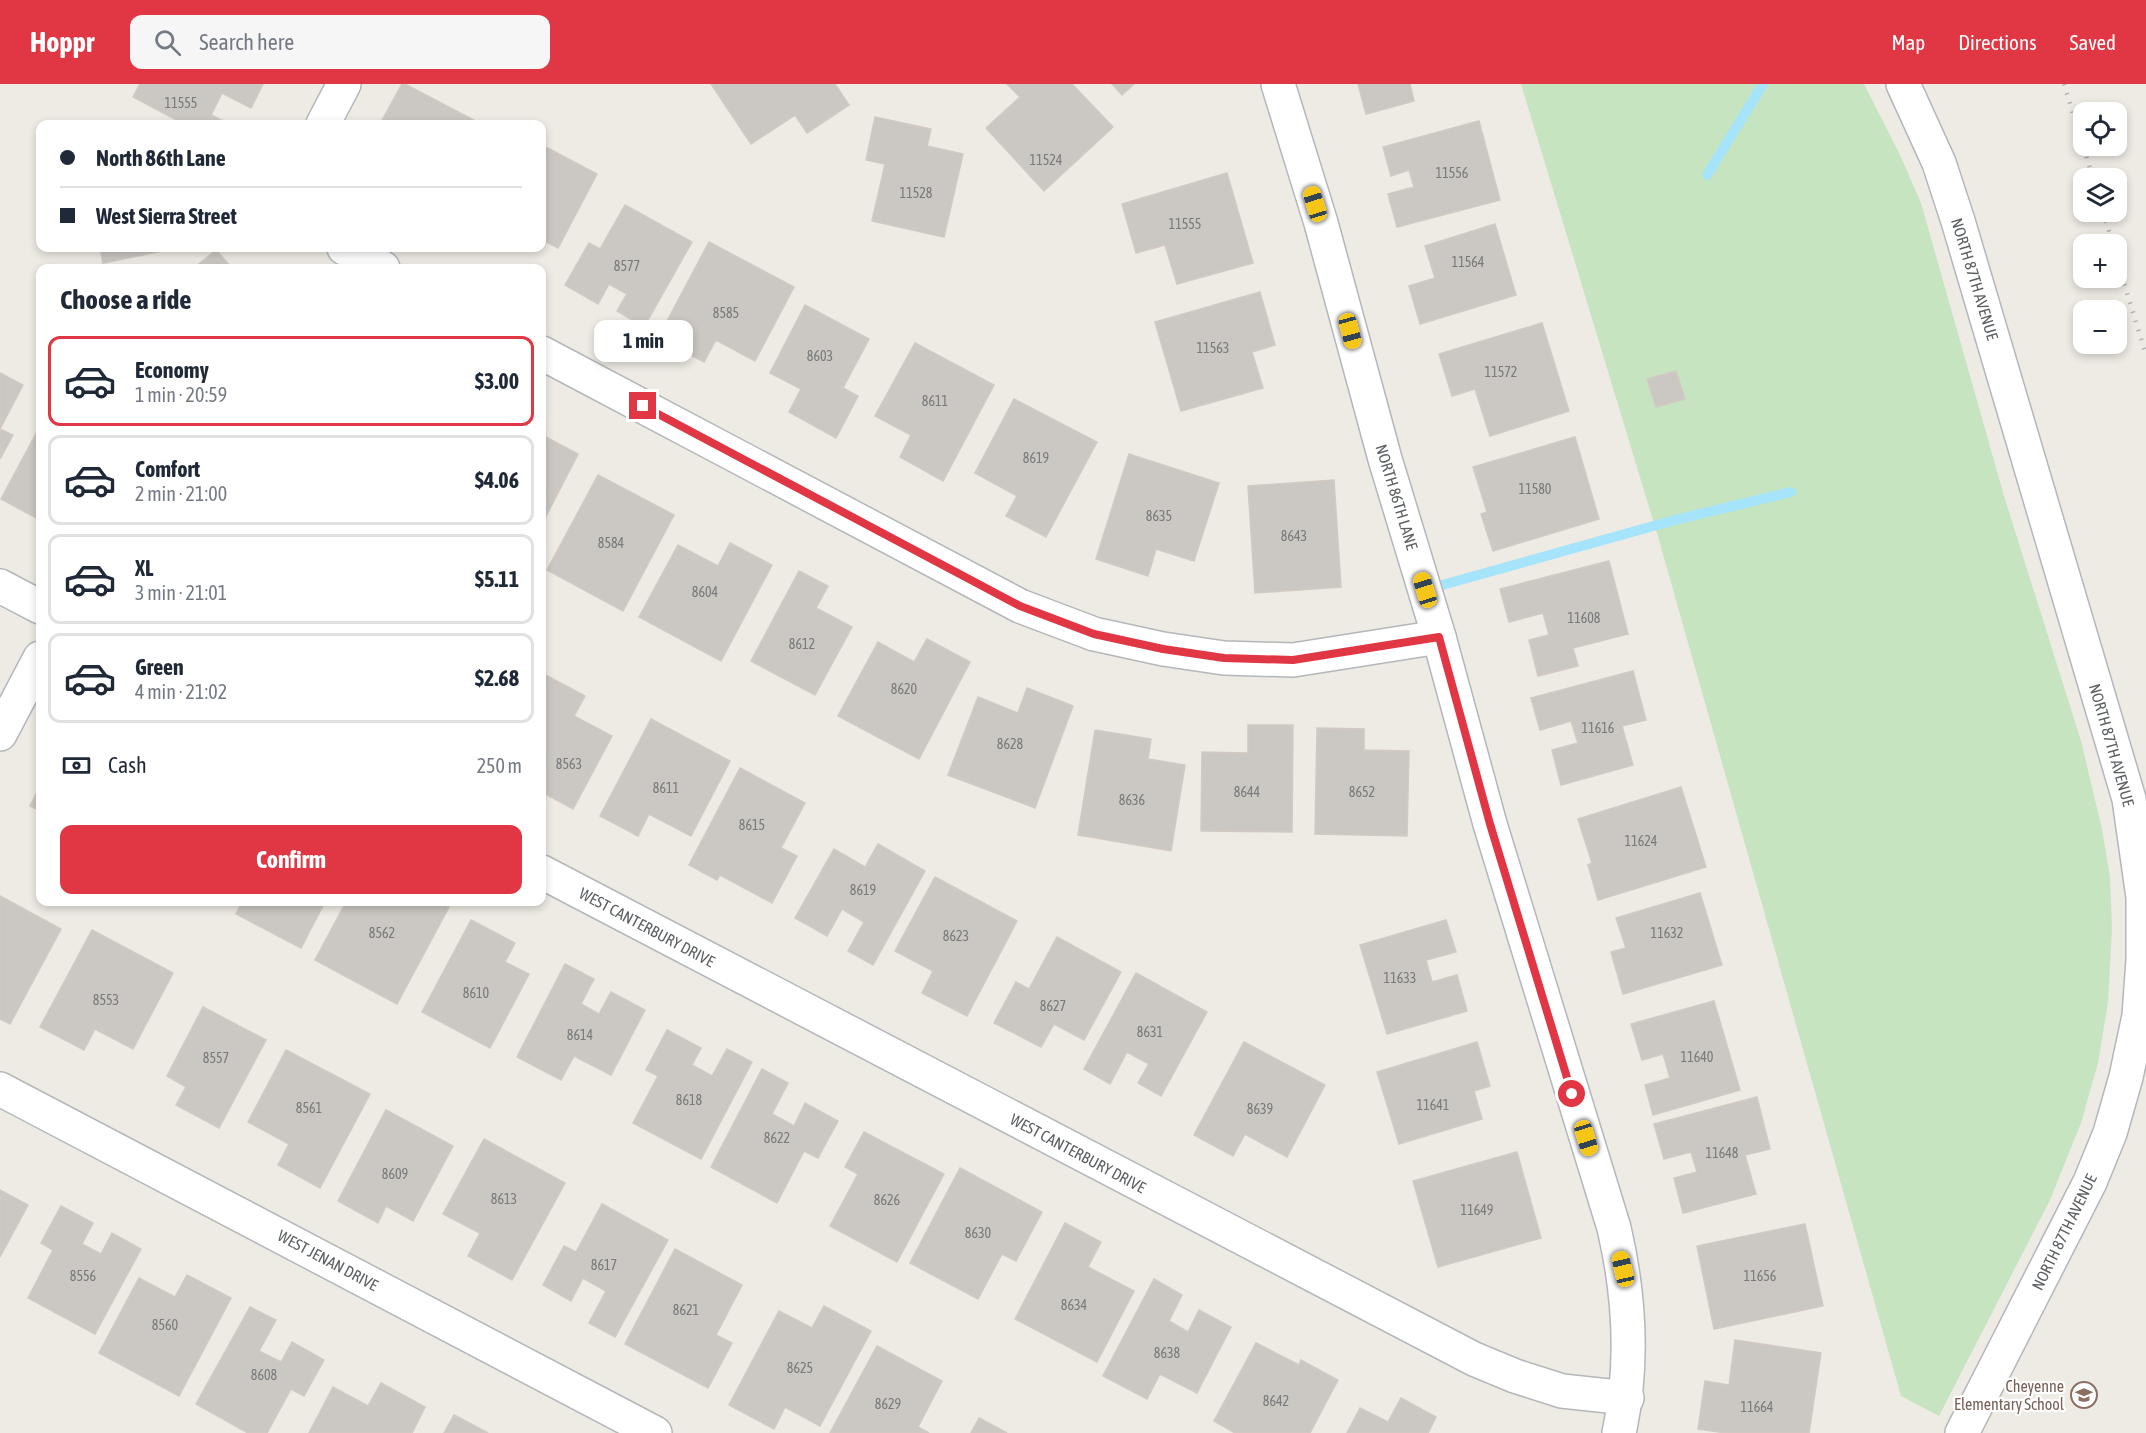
<!DOCTYPE html>
<meta charset="utf-8">
<style>
body{margin:0;font-family:"Asap Condensed",sans-serif;background:#f6f6f7;color:#1f2937;height:100vh;display:flex;flex-direction:column;font-size:22px;white-space:nowrap}
*{box-sizing:border-box;margin:0}
p{font-size:20px;color:#747a83}
.icon{flex:none;width:33px;height:33px;fill:none;stroke:currentColor;stroke-width:2;stroke-linecap:round;stroke-linejoin:round}
.map{position:relative;flex:1;overflow:hidden}
.sheet{position:absolute;left:36px;top:180px;width:510px;height:642px;display:flex;flex-direction:column;background:#fff;border-radius:12px;box-shadow:0 3px 9px #0003}
.sheet>*{flex:none}
.guide{position:absolute;left:36px;top:36px;width:510px;height:132px;border-radius:12px;box-shadow:0 3px 9px #0003;display:grid;align-content:center;height:132px;padding:0 24px;background:#fff}
.buttons{position:absolute;left:2073px;top:18px;display:grid;gap:12px}
.buttons a{display:grid;place-items:center;width:54px;height:54px;border-radius:12px;background:#fff;box-shadow:0 3px 9px #0003;font-size:30px}
.end{position:absolute;width:27px;height:27px;margin:-14px;border:8px solid #e13644;background:#fff;box-shadow:0 0 0 3px #fff}
.from{border-radius:50%}
.bubble{position:absolute;height:42px;border-radius:12px;background:#fff;box-shadow:0 3px 9px #0003;font-size:20px;font-weight:700;line-height:42px;text-align:center}
.car{position:absolute;width:18px;height:36px;margin:-18px -9px;border-radius:8px;box-shadow:0 0 4px 2px #0007;background:linear-gradient(#f5c518 24%,#345 0 40%,#f5c518 0 76%,#345 0 86%,#f5c518 0)}
.guide b{display:flex;align-items:center;gap:21px;height:57px;font-size:22px}
.guide b+b{border-top:2px solid #e0e1e3}
.guide i{width:15px;height:15px;background:#1f2937}
ul{padding:0;list-style:none}
li{display:flex;align-items:center;gap:18px;height:90px;margin:0 12px 9px;padding:0 12px;border:3px solid #e0e1e3;border-radius:12px}
li div{flex:1}
li b{display:block;font-size:22px}
li em{font-style:normal;font-weight:700}
li.selected{border-color:#e13644}
li>.icon{width:54px;height:54px;stroke-width:1.5}
h2{padding:0 24px;font-size:27px;line-height:72px}
.pay{display:flex;align-items:center;gap:15px;height:66px;padding:0 24px;font-size:22px}
.pay p{margin-inline-start:auto}
.action{display:flex;gap:12px;margin-top:auto;padding:12px 24px}
.action a{flex:1;height:69px;border-radius:12px;background:#e13644;color:#fff;font-size:24px;font-weight:700;line-height:69px;text-align:center}
header{display:flex;align-items:center;gap:36px;box-sizing:border-box;height:84px;padding:0 30px;background:#e13644;color:#fff}
header strong{font-size:28px}
nav{display:flex;gap:33px;margin-inline-start:auto;font-size:21px}
.search{width:420px;height:54px;background:#f6f6f7;display:flex;align-items:center;gap:15px;box-sizing:border-box;padding:0 21px;border-radius:12px;color:#747a83;font-size:22px}
.map>svg:first-child{display:block}
.green{fill:#c7e4c1}
.lines{fill:none;stroke-linecap:round;stroke-linejoin:round}
.stream{stroke:#a6e4fb;stroke-width:10}
.building{fill:#cbc7c2;stroke:#d2cac2;stroke-width:1.5}
.minor-casing{stroke:#b4b7ba;stroke-width:36}
.tertiary-casing{stroke:#b4b7ba;stroke-width:36}
.minor{stroke:#fff;stroke-width:33}
.tertiary{stroke:#fff;stroke-width:33}
.rail{stroke:#b2b3b3;stroke-width:4.5;stroke-dasharray:1.5 8;stroke-linecap:butt}
.route{stroke:#e13644;stroke-width:8}
.labels{text-anchor:middle;dominant-baseline:central;stroke-width:4.5;stroke-linejoin:round;paint-order:stroke}
.number-label{font-size:14px;fill:#787a7b}
.street-label{font-size:16px;fill:#5c6063;stroke:#fff}
.education-label{font-size:16px;fill:#785e54;stroke:#fff;text-anchor:end}
</style>
<header>
<strong>Hoppr</strong>
<div class="search"><svg class="icon" aria-label="search" viewBox="0 0 24 24"><circle cx="10" cy="10" r="6"/><path d="M15 15l6 6"/></svg>Search here</div>
<nav><a>Map</a><a>Directions</a><a>Saved</a></nav>
</header>
<div class="map">
<svg width="2146" height="1349" viewBox="0 0 2146 1349">
<rect width="100%" height="100%" fill="#eeeae4"/>
<polygon class="green" points="1521,0 1864,0 1900,71 1921,119 2004,412 2081,657 2102,745 2110,793 2112,845 2108,918 2098,979 2081,1039 2050,1116 1939,1332 1901,1312 1659,456"/>
<g class="lines">
<g class="stream">
<polyline points="1707,91 1763,0"/>
<polyline points="1428,505 1675,436 1791,408"/>
</g>
</g>
<g class="building">
<polygon points="140,0 263,0 251,24 222,9 211,31 229,40 184,40 133,13"/>
<polygon points="402,0 405,0 481,40 380,40"/>
<polygon points="711,0 835,0 849,21 807,49 795,31 751,60"/>
<polygon points="1007,0 1072,0 1113,43 1044,107 986,44 1020,13"/>
<polygon points="1112,0 1134,0 1122,11"/>
<polygon points="1358,0 1410,0 1414,17 1366,30"/>
<polygon points="875,33 931,45 927,62 963,70 944,153 872,137 885,80 866,76"/>
<polygon points="1479,37 1500,116 1397,143 1388,110 1414,103 1409,86 1391,92 1383,63"/>
<polygon points="542,61 597,90 558,164 542,156"/>
<polygon points="1227,89 1253,179 1177,200 1165,161 1136,169 1122,120"/>
<polygon points="625,121 692,158 644,243 617,227 627,210 609,200 598,220 565,201 589,159 600,165"/>
<polygon points="1495,140 1516,211 1420,240 1409,202 1435,194 1425,162"/>
<polygon points="709,158 794,203 755,277 716,256 704,278 658,254"/>
<polygon points="100,164 177,164 103,179"/>
<polygon points="216,166 232,184 194,184"/>
<polygon points="1260,208 1275,261 1252,268 1263,304 1181,327 1155,238"/>
<polygon points="805,221 869,255 843,304 858,312 836,354 789,328 801,305 770,289"/>
<polygon points="1542,239 1569,327 1490,352 1475,305 1452,312 1439,270"/>
<polygon points="915,259 994,301 943,397 900,373 911,351 875,332"/>
<polygon points="1676,287 1685,315 1656,323 1647,295"/>
<polygon points="0,289 23,301 0,345 13,351 0,375"/>
<polygon points="1014,315 1097,358 1046,453 1006,432 1017,412 975,389"/>
<polygon points="40,342 40,436 1,415"/>
<polygon points="542,351 578,370 542,440"/>
<polygon points="1575,353 1599,435 1493,467 1481,430 1487,428 1473,383"/>
<polygon points="1129,370 1219,399 1194,477 1156,465 1148,492 1096,475"/>
<polygon points="598,391 674,431 623,527 547,486"/>
<polygon points="1334,396 1341,503 1255,509 1248,402"/>
<polygon points="730,459 772,481 721,577 639,533 678,461 718,482"/>
<polygon points="1609,477 1628,550 1573,564 1578,582 1538,592 1529,556 1549,551 1543,529 1509,538 1500,505"/>
<polygon points="799,487 828,502 816,524 852,543 815,611 751,577"/>
<polygon points="927,555 970,578 919,675 838,632 878,558 914,578"/>
<polygon points="1633,587 1646,636 1622,642 1633,681 1561,701 1552,666 1578,659 1571,637 1540,646 1531,614"/>
<polygon points="542,589 585,612 574,632 612,652 573,725 542,708"/>
<polygon points="1027,604 1073,622 1035,724 948,691 978,613 1018,629"/>
<polygon points="651,635 730,677 691,752 649,730 638,752 600,732"/>
<polygon points="1248,641 1293,641 1292,748 1201,747 1202,668 1248,669"/>
<polygon points="1317,644 1364,645 1364,666 1409,667 1407,752 1315,750"/>
<polygon points="1095,646 1151,655 1148,675 1185,681 1171,767 1078,751"/>
<polygon points="740,684 805,719 781,764 797,772 772,819 720,791 717,796 689,781"/>
<polygon points="40,702 40,727 30,722"/>
<polygon points="1681,703 1706,783 1598,816 1588,781 1592,779 1578,735"/>
<polygon points="878,760 925,787 873,881 848,867 864,838 842,825 827,852 795,834 834,765 865,783"/>
<polygon points="935,793 1017,837 967,932 922,909 933,887 895,867"/>
<polygon points="1700,809 1722,881 1623,910 1611,868 1626,864 1616,834"/>
<polygon points="0,812 61,845 10,940 0,935"/>
<polygon points="242,818 325,818 301,864 236,830"/>
<polygon points="346,818 387,818 394,821 396,818 439,818 449,823 397,920 315,876"/>
<polygon points="471,836 515,859 505,878 529,890 490,964 422,928"/>
<polygon points="1446,836 1456,868 1426,876 1432,898 1457,891 1467,927 1387,950 1360,861"/>
<polygon points="92,846 173,889 133,965 95,945 84,966 40,943"/>
<polygon points="1057,853 1121,888 1084,956 1054,940 1041,963 994,939 1016,898 1029,905"/>
<polygon points="565,880 594,895 581,920 599,930 611,908 645,926 611,991 574,972 561,996 517,973"/>
<polygon points="1136,889 1207,928 1161,1012 1138,999 1149,980 1127,968 1110,1000 1084,985"/>
<polygon points="1714,917 1740,1006 1653,1031 1645,1001 1670,994 1663,970 1642,976 1631,940"/>
<polygon points="203,923 266,956 219,1044 176,1021 186,1003 167,992"/>
<polygon points="667,946 701,964 692,981 712,992 727,965 752,978 701,1075 633,1039 658,992 646,986"/>
<polygon points="1244,958 1325,1001 1287,1073 1245,1050 1233,1072 1194,1051"/>
<polygon points="1477,958 1490,1002 1474,1007 1482,1035 1399,1060 1377,988"/>
<polygon points="286,966 370,1010 320,1104 278,1081 289,1060 248,1038"/>
<polygon points="762,985 788,999 772,1030 794,1042 805,1019 838,1037 818,1074 804,1067 777,1119 711,1083"/>
<polygon points="1757,1013 1770,1065 1745,1071 1756,1110 1683,1129 1674,1094 1697,1088 1691,1068 1664,1075 1654,1040"/>
<polygon points="386,1026 453,1062 413,1137 386,1122 378,1139 338,1117"/>
<polygon points="864,1048 944,1090 897,1178 830,1142 858,1090 845,1083"/>
<polygon points="484,1055 565,1099 512,1196 468,1172 480,1149 443,1130"/>
<polygon points="1517,1068 1541,1154 1438,1183 1413,1097"/>
<polygon points="960,1084 1042,1128 1016,1177 1002,1170 978,1215 910,1179"/>
<polygon points="0,1106 28,1121 0,1173"/>
<polygon points="602,1120 668,1156 615,1253 589,1239 606,1207 583,1194 571,1217 543,1201 564,1162 576,1168"/>
<polygon points="61,1122 93,1139 82,1160 101,1170 112,1149 141,1165 95,1250 28,1214 53,1166 41,1159"/>
<polygon points="1065,1139 1101,1158 1088,1183 1134,1207 1097,1278 1015,1235"/>
<polygon points="1805,1140 1823,1222 1714,1245 1697,1162"/>
<polygon points="675,1165 742,1201 716,1251 732,1259 708,1304 625,1260"/>
<polygon points="187,1191 231,1214 179,1312 99,1269 139,1194 175,1213"/>
<polygon points="1154,1195 1182,1211 1169,1237 1188,1248 1199,1226 1231,1243 1197,1309 1160,1290 1147,1315 1103,1292"/>
<polygon points="824,1222 871,1247 820,1342 785,1323 774,1345 729,1321 779,1227 812,1244"/>
<polygon points="250,1223 276,1236 259,1267 281,1278 292,1258 324,1276 304,1312 291,1305 267,1349 248,1349 196,1320"/>
<polygon points="1735,1256 1821,1269 1809,1349 1726,1349 1698,1345 1705,1297 1729,1301"/>
<polygon points="1256,1259 1299,1281 1301,1276 1338,1296 1310,1349 1235,1349 1214,1337"/>
<polygon points="877,1262 942,1297 918,1343 929,1349 830,1349"/>
<polygon points="381,1299 425,1323 412,1349 309,1349 333,1303 368,1322"/>
<polygon points="1401,1314 1436,1333 1428,1349 1347,1349 1360,1324 1388,1338"/>
<polygon points="454,1331 488,1349 444,1349"/>
<polygon points="979,1334 1007,1349 971,1349"/>
</g>
<g class="lines">
<defs>
<g id="minor">
<path d="M1278,0L1321,139L1385,375L1439,553L1490,740L1614,1144C1630,1213 1634,1280 1619,1349"/>
<polyline points="323,40 344,0"/>
<polyline points="344,164 383,184"/>
<polyline points="542,269 1020,522 1094,550 1163,565 1224,574 1293,576 1439,553"/>
<polyline points="0,502 40,523"/>
<polyline points="0,650 40,574"/>
<polyline points="542,788 1474,1275 1515,1292 1562,1307 1627,1314"/>
<polyline points="0,1005 655,1349"/>
</g>
<polyline id="tertiary" points="1903,0 1939,79 1958,137 2129,715 2143,813 2143,876 2139,932 2126,993 2110,1049 2090,1098 1962,1349"/>
</defs>
<use href="#minor" class="minor-casing"/>
<use href="#tertiary" class="tertiary-casing"/>
<use href="#minor" class="minor"/>
<use href="#tertiary" class="tertiary"/>
<g class="rail">
<polyline points="2064,0 2093,94"/>
<polyline points="2103,128 2113,160"/>
<polyline points="2116,173 2146,271"/>
</g>
</g>
<g class="lines">
<polyline class="route" points="643,322 1020,522 1094,550 1163,565 1224,574 1293,576 1439,553 1490,740 1572,1010"/>
</g>
<defs>
<symbol id="school-ring" viewBox="-11 -11 22 22"><circle r="9.5" fill="#fff" stroke="#8d6e63" stroke-width="1.5"/><path d="M0-5L7-2L0 1L-7-2ZM-4 1L0 2.5L4 1V4Q0 6-4 4Z" fill="#8d6e63"/></symbol>
</defs>
<g fill-rule="evenodd">
<use href="#school-ring" x="2069" y="1296" width="30" height="30"/>
</g>
<g class="labels">
<g class="number-label">
<text x="181" y="19">11555</text>
<text x="1046" y="76">11524</text>
<text x="1452" y="89">11556</text>
<text x="916" y="109">11528</text>
<text x="1185" y="140">11555</text>
<text x="1468" y="178">11564</text>
<text x="627" y="182">8577</text>
<text x="726" y="229">8585</text>
<text x="1213" y="264">11563</text>
<text x="820" y="272">8603</text>
<text x="1501" y="288">11572</text>
<text x="935" y="317">8611</text>
<text x="1036" y="374">8619</text>
<text x="1535" y="405">11580</text>
<text x="1159" y="432">8635</text>
<text x="1294" y="452">8643</text>
<text x="611" y="459">8584</text>
<text x="705" y="508">8604</text>
<text x="1584" y="534">11608</text>
<text x="802" y="560">8612</text>
<text x="904" y="605">8620</text>
<text x="1598" y="644">11616</text>
<text x="1010" y="660">8628</text>
<text x="569" y="680">8563</text>
<text x="666" y="704">8611</text>
<text x="1247" y="708">8644</text>
<text x="1362" y="708">8652</text>
<text x="1132" y="716">8636</text>
<text x="752" y="741">8615</text>
<text x="1641" y="757">11624</text>
<text x="863" y="806">8619</text>
<text x="382" y="849">8562</text>
<text x="1667" y="849">11632</text>
<text x="956" y="852">8623</text>
<text x="1400" y="894">11633</text>
<text x="476" y="909">8610</text>
<text x="106" y="916">8553</text>
<text x="1053" y="922">8627</text>
<text x="1150" y="948">8631</text>
<text x="580" y="951">8614</text>
<text x="1697" y="973">11640</text>
<text x="216" y="974">8557</text>
<text x="689" y="1016">8618</text>
<text x="1433" y="1021">11641</text>
<text x="309" y="1024">8561</text>
<text x="1260" y="1025">8639</text>
<text x="777" y="1054">8622</text>
<text x="1722" y="1069">11648</text>
<text x="395" y="1090">8609</text>
<text x="504" y="1115">8613</text>
<text x="887" y="1116">8626</text>
<text x="1477" y="1126">11649</text>
<text x="978" y="1149">8630</text>
<text x="604" y="1181">8617</text>
<text x="83" y="1192">8556</text>
<text x="1760" y="1192">11656</text>
<text x="1074" y="1221">8634</text>
<text x="686" y="1226">8621</text>
<text x="165" y="1241">8560</text>
<text x="1167" y="1269">8638</text>
<text x="800" y="1284">8625</text>
<text x="264" y="1291">8608</text>
<text x="1276" y="1317">8642</text>
<text x="888" y="1320">8629</text>
<text x="1757" y="1323">11664</text>
</g>
<g class="street-label">
<text transform="translate(1975 195) rotate(73)">NORTH 87TH AVENUE</text>
<text transform="translate(1397 413) rotate(73)">NORTH 86TH LANE</text>
<text transform="translate(2112 661) rotate(74)">NORTH 87TH AVENUE</text>
<text transform="translate(647 843) rotate(28)">WEST CANTERBURY DRIVE</text>
<text transform="translate(1078 1069) rotate(28)">WEST CANTERBURY DRIVE</text>
<text transform="translate(2064 1148) rotate(-64)">NORTH 87TH AVENUE</text>
<text transform="translate(328 1176) rotate(28)">WEST JENAN DRIVE</text>
</g>
<g class="education-label">
<text x="2064" y="1302">Cheyenne<tspan x="2064" dy="18">Elementary School</tspan></text>
</g>
</g>
</svg>
<div class="buttons">
<a><svg class="icon" aria-label="locate" viewBox="0 0 24 24"><circle cx="12" cy="12" r="6"/><path d="M12 2v4M12 18v4M2 12h4M18 12h4"/></svg></a>
<a><svg class="icon" aria-label="layers" viewBox="0 0 24 24"><path d="M12 4l9 5-9 5-9-5zM3 14l9 5 9-5"/></svg></a>
<a>+</a>
<a>−</a>
</div>
<i class="end from" style="left:1572px;top:1010px"></i>
<i class="end" style="left:643px;top:322px"></i>
<div class="bubble" style="left:594px;top:236px;width:99px">1 min</div>
<i class="car" style="left:1315px;top:120px;rotate:343deg"></i>
<i class="car" style="left:1350px;top:247px;rotate:165deg"></i>
<i class="car" style="left:1425px;top:506px;rotate:343deg"></i>
<i class="car" style="left:1586px;top:1054px;rotate:163deg"></i>
<i class="car" style="left:1623px;top:1185px;rotate:347deg"></i>
<div class="guide">
<b><i class="from"></i>North 86th Lane</b>
<b><i></i>West Sierra Street</b>
</div>
<section class="sheet">
<h2>Choose a ride</h2>
<ul>
<li class="selected"><svg class="icon" aria-label="car" viewBox="0 0 24 24"><path d="M5 17H2v-5l4-1 3-4h7l3 4 3 1v5h-3M9 17h6M6 11h13"/><circle cx="7" cy="17" r="2"/><circle cx="17" cy="17" r="2"/></svg><div><b>Economy</b><p>1 min · 20:59</p></div><em>$3.00</em></li>
<li><svg class="icon" aria-label="car" viewBox="0 0 24 24"><path d="M5 17H2v-5l4-1 3-4h7l3 4 3 1v5h-3M9 17h6M6 11h13"/><circle cx="7" cy="17" r="2"/><circle cx="17" cy="17" r="2"/></svg><div><b>Comfort</b><p>2 min · 21:00</p></div><em>$4.06</em></li>
<li><svg class="icon" aria-label="car" viewBox="0 0 24 24"><path d="M5 17H2v-5l4-1 3-4h7l3 4 3 1v5h-3M9 17h6M6 11h13"/><circle cx="7" cy="17" r="2"/><circle cx="17" cy="17" r="2"/></svg><div><b>XL</b><p>3 min · 21:01</p></div><em>$5.11</em></li>
<li><svg class="icon" aria-label="car" viewBox="0 0 24 24"><path d="M5 17H2v-5l4-1 3-4h7l3 4 3 1v5h-3M9 17h6M6 11h13"/><circle cx="7" cy="17" r="2"/><circle cx="17" cy="17" r="2"/></svg><div><b>Green</b><p>4 min · 21:02</p></div><em>$2.68</em></li>
</ul>
<div class="pay"><svg class="icon" aria-label="cash" viewBox="0 0 24 24"><path d="M3 7h18v10H3z"/><circle cx="12" cy="12" r="2"/></svg>Cash<p>250 m</p></div>
<div class="action"><a>Confirm</a></div>
</section>
</div>
